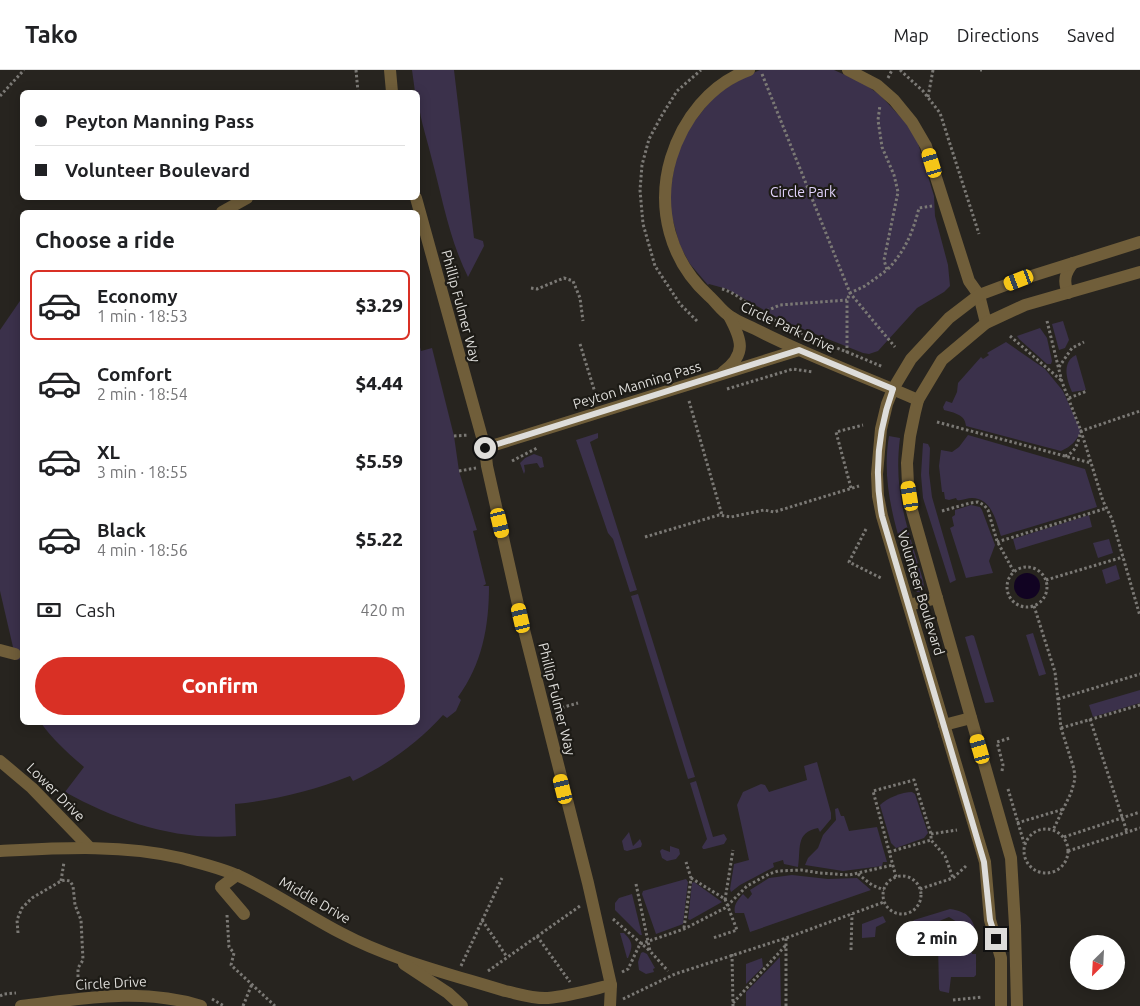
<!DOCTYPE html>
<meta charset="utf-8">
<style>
body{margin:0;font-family:Ubuntu,sans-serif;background:#f2f2f2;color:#202124;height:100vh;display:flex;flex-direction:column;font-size:19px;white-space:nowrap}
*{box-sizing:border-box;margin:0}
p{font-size:16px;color:#757577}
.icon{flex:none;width:28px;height:28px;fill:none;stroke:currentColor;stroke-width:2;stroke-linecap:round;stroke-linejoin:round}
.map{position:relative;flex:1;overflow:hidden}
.sheet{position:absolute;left:20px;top:140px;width:400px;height:515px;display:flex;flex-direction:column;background:#fff;border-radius:8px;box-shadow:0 2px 12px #0003}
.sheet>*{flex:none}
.guide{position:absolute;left:20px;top:20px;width:400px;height:110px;border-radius:8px;box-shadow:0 2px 12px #0003;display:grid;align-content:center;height:110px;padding:0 15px;background:#fff}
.needle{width:32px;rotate:204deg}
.controls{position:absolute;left:1070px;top:865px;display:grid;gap:10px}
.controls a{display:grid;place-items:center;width:55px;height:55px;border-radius:50%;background:#fff;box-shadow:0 2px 12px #0003;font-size:25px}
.end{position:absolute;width:22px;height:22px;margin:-11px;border:6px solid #deddda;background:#111;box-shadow:0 0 0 2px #111}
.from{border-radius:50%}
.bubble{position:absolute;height:35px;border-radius:18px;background:#fff;box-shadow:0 2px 12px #0003;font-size:16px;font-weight:800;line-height:35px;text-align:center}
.car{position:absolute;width:15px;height:30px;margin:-15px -8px;border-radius:6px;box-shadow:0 0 4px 1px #0007;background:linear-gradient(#f5c518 24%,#345 0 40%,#f5c518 0 76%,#345 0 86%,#f5c518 0)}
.guide b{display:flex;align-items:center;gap:18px;height:48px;font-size:19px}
.guide b+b{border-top:1px solid #e0e0e0}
.guide i{width:12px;height:12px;background:#202124}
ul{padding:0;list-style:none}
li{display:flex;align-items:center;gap:15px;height:70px;margin:0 10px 8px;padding:0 5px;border:2px solid transparent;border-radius:8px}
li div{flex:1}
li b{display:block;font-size:19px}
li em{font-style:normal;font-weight:800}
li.current{border-color:#d93025}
li>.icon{width:45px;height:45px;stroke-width:1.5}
h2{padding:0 15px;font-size:22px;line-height:60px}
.pay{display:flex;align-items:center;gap:12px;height:55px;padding:0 15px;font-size:19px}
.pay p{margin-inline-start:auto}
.button{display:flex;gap:10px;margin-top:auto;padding:10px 15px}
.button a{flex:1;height:58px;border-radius:30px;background:#d93025;color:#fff;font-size:20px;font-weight:800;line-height:58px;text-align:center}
header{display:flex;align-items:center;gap:30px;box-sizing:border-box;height:70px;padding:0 25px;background:#fff;border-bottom:1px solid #e0e0e0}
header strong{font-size:24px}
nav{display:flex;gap:28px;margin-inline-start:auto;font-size:18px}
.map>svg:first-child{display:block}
.green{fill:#3b314b}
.water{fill:#110322}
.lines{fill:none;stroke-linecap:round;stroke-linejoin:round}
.path{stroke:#7b7975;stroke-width:3;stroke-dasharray:2.5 2.5;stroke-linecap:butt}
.minor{stroke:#705e3a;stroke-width:12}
.route{stroke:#deddda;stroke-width:6}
.labels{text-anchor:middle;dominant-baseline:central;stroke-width:4.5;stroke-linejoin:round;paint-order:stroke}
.park-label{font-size:14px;fill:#e1d2fb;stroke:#1d1b16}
.street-label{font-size:14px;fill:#deddda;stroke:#1d1b16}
</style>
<header>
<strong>Tako</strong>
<nav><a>Map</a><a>Directions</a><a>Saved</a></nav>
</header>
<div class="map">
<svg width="1140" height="936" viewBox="0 0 1140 936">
<rect width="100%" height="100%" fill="#27241f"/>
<g class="green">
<path d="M412,0H454L474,168L483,171L484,176L468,207C449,169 442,126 431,86C426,65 418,44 418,22H415Z"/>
<polygon points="760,0 834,0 863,13 880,25 909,56 917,70 934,126 935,146 948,195 950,216 944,222 917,238 878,281 869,284 863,283 785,252 727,219 709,214 708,215 690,194 680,176 668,133 679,71 715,25 744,7"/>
<polygon points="22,228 22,589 16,590 0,521 0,260"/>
<polygon points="1063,251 1069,270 1065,278 1059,280 1052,254"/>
<polygon points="1040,258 1047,268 1052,291 1051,294 1047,294 1019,269 1017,266"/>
<path d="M418,269L421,281L432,278L454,366L459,401L477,460L473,461L486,514L483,516H489C489,557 482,594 458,627L461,630L456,641L447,648L443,645C418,673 387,695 353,711L350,706C312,721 275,730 235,734L236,766C175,771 118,751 65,722L84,697C68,683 53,670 41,653L418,652Z"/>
<path d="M1006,272L1045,299L1063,321L1081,361C1076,371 1072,376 1061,381L966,356C965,344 954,343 944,340L943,337L946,331L952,333L957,322L958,313L981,287L983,289L989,285L987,283Z"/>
<path d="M1076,285L1086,320L1072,322C1067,311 1061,292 1076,285Z"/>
<polygon points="598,363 598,368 590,372 637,520 630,522 613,469 608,463 576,370"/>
<path d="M968,365L1085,399L1097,437L1001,466C996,452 992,428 972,428C967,428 962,431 957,430L956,428L949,430L945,429L944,422H942L939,396L941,380L952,382L959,377Z"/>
<path d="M889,366L900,368C893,423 908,459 923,510L924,517L921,522H917L914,518C899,467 880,419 889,366Z"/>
<polygon points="923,373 928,374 930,378 929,403 932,427 956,510 950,513 923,428 921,405"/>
<polygon points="534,384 542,387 544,397 540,398 537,393 524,395 525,401 524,404 520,393 525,388"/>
<polygon points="971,435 980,437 982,440 995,475 989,491 993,503 966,508 950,458 954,456 952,447 955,445 955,440"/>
<polygon points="1089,445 1092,457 1016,480 1013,469"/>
<polygon points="1109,469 1113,483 1098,488 1093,473"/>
<polygon points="1116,495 1120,509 1106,514 1102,500"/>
<polygon points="638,524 695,707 688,709 631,526"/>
<polygon points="1033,563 1046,604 1039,606 1026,565"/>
<polygon points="972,565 974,566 994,632 985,633 965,567"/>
<polygon points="1140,620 1140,633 1093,647 1089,635"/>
<path d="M817,692L831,743V749L820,762L818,758C795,762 801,780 798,797L784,794L783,790L773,793L774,797L740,815L731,822L730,819L734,794L749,790L737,735L743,722L761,714L765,715L769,722L807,710L804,696Z"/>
<polygon points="696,711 713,767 724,764 727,769 724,774 705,779 703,779 702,777 707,769 690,713"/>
<path d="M912,722L915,724L928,763L924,768L896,778L891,773L880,735C887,728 902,722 912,722Z"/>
<polygon points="838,738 841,746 844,746 849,761 877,757 887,792 883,792 882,796 843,801 805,795 808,788 818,778 823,765 836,750 835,739"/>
<polygon points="629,762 633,776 640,769 642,774 641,777 627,781 624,780 622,771"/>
<polygon points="670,776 679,779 680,784 676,789 667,791 662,788 660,781 662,779 670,782"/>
<path d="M792,805L828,809L857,808L871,820L750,862L744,843H735C733,835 738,830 743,824L748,829L752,824L750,820L769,808Z"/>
<polygon points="686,809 688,812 683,854 656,864 642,824 643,821"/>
<polygon points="694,812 722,832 690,850 688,849 692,813"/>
<polygon points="632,824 642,865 640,865 615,840 615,833 619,828"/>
<path d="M950,839C968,842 974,848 976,866L972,867V884H976V905L974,907H951L949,923L940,921L939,919L938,874L951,875V871L956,869L959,860L957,852L949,847L932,854L913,852L914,850Z"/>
<polygon points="883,846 886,852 876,857 875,867 862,868 862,854"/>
<path d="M620,863H624C633,872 633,876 628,888H627Z"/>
<polygon points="643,882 647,884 655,898 653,899 654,902 646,904 639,900 638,892 641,883"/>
<polygon points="780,887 781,936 746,936 746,922"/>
<polygon points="762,888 763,897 746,914 746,894"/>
</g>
<circle class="water" cx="1027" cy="516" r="13"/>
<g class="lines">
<g class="path">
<polyline points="356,0 358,22"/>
<polyline points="900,0 923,21 940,43 979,164"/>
<polyline points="980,0 982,0"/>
<polyline points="762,4 850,223 895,277"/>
<polyline points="888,8 892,0"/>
<polyline points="0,26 24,0"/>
<polyline points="928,27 933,0"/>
<path d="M888,199C905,181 913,162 919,138L932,136"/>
<polyline points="531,218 537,219 564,208 573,211 580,228 583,251"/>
<path d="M722,219C738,223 751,238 765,245C803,266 844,280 883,297"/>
<polyline points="762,243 780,235 847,230"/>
<polyline points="697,251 680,234 655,196 643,154 640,120 642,95 649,69 662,45 677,21 701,0"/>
<polyline points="1047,251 1062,312 1081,361 1103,431 1112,449 1140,546"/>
<polyline points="1010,266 1062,311"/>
<polyline points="580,274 597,329"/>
<polyline points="847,283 847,230 850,223 865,216 887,200 884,190 898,122 894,105 882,77 878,50 880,35"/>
<polyline points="1059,297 1072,278 1084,272"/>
<polyline points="727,319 793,299 813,302"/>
<polyline points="1069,328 1087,321"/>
<polyline points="689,331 722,445"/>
<polyline points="937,352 1091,393"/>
<polyline points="454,366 469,365"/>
<path d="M1065,386C1077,382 1078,371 1081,361L1140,341"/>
<polyline points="512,391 537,378"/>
<polyline points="459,401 476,398"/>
<polyline points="851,418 836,362 863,355"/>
<polyline points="942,441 970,433 978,432 984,435 988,440 997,471 1014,502"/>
<polyline points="866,459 849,492 881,508"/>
<polyline points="645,467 719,445 731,447 764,440 774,442 859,416"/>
<polyline points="997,472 1107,438"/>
<circle cx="1027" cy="517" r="20"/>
<polyline points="1046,510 1123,487"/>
<polyline points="1034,536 1055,602 1061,658 1074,699 1075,709 1071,723 1053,760"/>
<polyline points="1058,629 1140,604"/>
<polyline points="557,639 578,633"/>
<polyline points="1090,649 1127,762"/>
<polyline points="1061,658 1140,635"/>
<polyline points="1002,701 1003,695 997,672 1010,668"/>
<polyline points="1008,719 1024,773"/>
<polyline points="1017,753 1064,739"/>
<circle cx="1046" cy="781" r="22"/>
<polyline points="931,764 957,760"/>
<polyline points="1064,767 1140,742"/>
<polyline points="1068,781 1140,758"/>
<polyline points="889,782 931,770"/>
<polyline points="858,804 872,815 884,820"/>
<circle cx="902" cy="825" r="19"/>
<polyline points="896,807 873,721 914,710 931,764 931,770 945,786 953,808"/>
<polyline points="691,808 725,829 737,860 713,868"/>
<polyline points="61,811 64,792"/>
<polyline points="636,814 650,881 668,901"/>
<polyline points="920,819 953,808 966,796"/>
<polyline points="725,830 733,780"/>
<polyline points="227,845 229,877 234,883 231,895 275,936"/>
<polyline points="613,849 650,881"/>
<polyline points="482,850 507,887"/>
<polyline points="684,858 691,808 686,792"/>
<polyline points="18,863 17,850 22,838 32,828 61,811 65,810 70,811 73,816 75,835 81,850 83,890 78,898 78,916"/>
<polyline points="537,866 570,912"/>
<polyline points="851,880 852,844"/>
<polyline points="732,884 733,936"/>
<polyline points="461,896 502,808"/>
<polyline points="488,901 580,836"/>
<polyline points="622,902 628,899 640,874 684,859 725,838 747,816 769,804 778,801 801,800 820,803 849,805 893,795"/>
<polyline points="0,926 4,924 16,923"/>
<polyline points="212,929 224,936"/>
<polyline points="623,929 675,904 789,867 884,832"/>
<polyline points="953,930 982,927"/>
<polyline points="733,933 786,875"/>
<polyline points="243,936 252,914"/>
<polyline points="786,936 786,867"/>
</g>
<g class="minor">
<polyline points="390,0 392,22"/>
<path d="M749,0C710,14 683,49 671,88C656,138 670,191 709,226C716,232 722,242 731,247C738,252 747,255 755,259C807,286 864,306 918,330"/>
<polyline points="848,0 877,15 894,30 912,52 926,76 969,211 979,225 986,253"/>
<polyline points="416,128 485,378 487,396 521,548 588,813 611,915 610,936"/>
<polyline points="222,142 247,128"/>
<path d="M1068,223C1063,211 1065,203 1073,193"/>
<path d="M723,302C747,284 742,270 729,246"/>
<polyline points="485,378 799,280"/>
<polyline points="909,535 937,528"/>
<polyline points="0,580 15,584"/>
<polyline points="944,655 971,648"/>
<polyline points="0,691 32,718 89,777"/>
<path d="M0,781C60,778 122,774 181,788C200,793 221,798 239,806C274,822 306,845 341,863C392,890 450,904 505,921C519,924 534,929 548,928C569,926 590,920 611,915"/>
<polyline points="237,805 221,817 244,844"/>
<polyline points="404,894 448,923 462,936"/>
<path d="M21,936C81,929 142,917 201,936"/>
<polyline points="1001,936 1001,888 990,850 985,792 882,446 878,426 877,404 881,359 887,334 893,319 911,289 949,248 979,225 1019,210 1140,172"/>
<polyline points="1017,936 1015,856 1011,788 911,437 908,415 907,393 910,366 915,342 918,330 942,290 986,253 1025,235 1140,202"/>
</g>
</g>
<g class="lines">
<path class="route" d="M485,378L799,280L893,319C878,360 874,403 882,446L984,792L990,850L996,869"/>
</g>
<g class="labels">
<g class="park-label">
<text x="803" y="122">Circle Park</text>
</g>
<g class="street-label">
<text transform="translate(461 236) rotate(75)">Phillip Fulmer Way</text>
<text transform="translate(788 257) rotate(25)">Circle Park Drive</text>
<text transform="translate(637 315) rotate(-17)">Peyton Manning Pass</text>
<text transform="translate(921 523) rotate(73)">Volunteer Boulevard</text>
<text transform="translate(557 629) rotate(76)">Phillip Fulmer Way</text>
<text transform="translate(56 722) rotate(45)">Lower Drive</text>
<text transform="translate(315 830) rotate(30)">Middle Drive</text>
<text transform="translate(111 913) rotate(-3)">Circle Drive</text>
</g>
</g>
</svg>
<div class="controls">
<a><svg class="needle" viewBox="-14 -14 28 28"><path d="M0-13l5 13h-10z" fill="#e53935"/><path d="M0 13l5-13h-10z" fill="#757577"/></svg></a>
</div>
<i class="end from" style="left:485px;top:378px"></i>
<i class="end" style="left:996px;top:869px"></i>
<div class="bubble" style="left:896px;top:851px;width:82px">2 min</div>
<i class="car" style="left:932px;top:93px;rotate:343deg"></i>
<i class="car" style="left:1019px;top:210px;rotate:249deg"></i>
<i class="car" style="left:910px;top:426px;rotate:351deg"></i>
<i class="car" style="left:500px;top:453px;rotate:167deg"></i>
<i class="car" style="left:521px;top:548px;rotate:347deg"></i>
<i class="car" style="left:980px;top:679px;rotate:344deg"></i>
<i class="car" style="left:563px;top:719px;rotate:346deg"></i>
<div class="guide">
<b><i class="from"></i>Peyton Manning Pass</b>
<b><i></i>Volunteer Boulevard</b>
</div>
<section class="sheet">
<h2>Choose a ride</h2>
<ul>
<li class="current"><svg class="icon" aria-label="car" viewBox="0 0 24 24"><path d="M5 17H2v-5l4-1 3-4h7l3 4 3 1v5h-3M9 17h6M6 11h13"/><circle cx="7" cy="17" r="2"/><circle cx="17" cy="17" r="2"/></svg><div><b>Economy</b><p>1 min · 18:53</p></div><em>$3.29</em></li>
<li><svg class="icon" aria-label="car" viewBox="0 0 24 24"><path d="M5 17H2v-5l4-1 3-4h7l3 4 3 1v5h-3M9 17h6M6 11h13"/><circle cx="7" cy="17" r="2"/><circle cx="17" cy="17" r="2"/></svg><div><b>Comfort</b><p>2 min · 18:54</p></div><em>$4.44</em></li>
<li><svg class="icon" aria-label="car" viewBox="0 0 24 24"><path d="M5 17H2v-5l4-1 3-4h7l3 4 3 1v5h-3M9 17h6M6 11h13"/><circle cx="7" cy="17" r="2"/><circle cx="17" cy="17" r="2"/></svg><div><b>XL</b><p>3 min · 18:55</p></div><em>$5.59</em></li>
<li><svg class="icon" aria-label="car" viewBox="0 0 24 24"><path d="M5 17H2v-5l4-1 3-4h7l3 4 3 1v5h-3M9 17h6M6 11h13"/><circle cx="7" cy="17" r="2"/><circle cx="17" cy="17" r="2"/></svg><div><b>Black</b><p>4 min · 18:56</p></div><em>$5.22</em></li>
</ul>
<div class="pay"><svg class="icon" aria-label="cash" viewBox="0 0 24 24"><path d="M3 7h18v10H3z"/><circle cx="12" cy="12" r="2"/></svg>Cash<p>420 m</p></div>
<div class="button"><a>Confirm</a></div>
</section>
</div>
